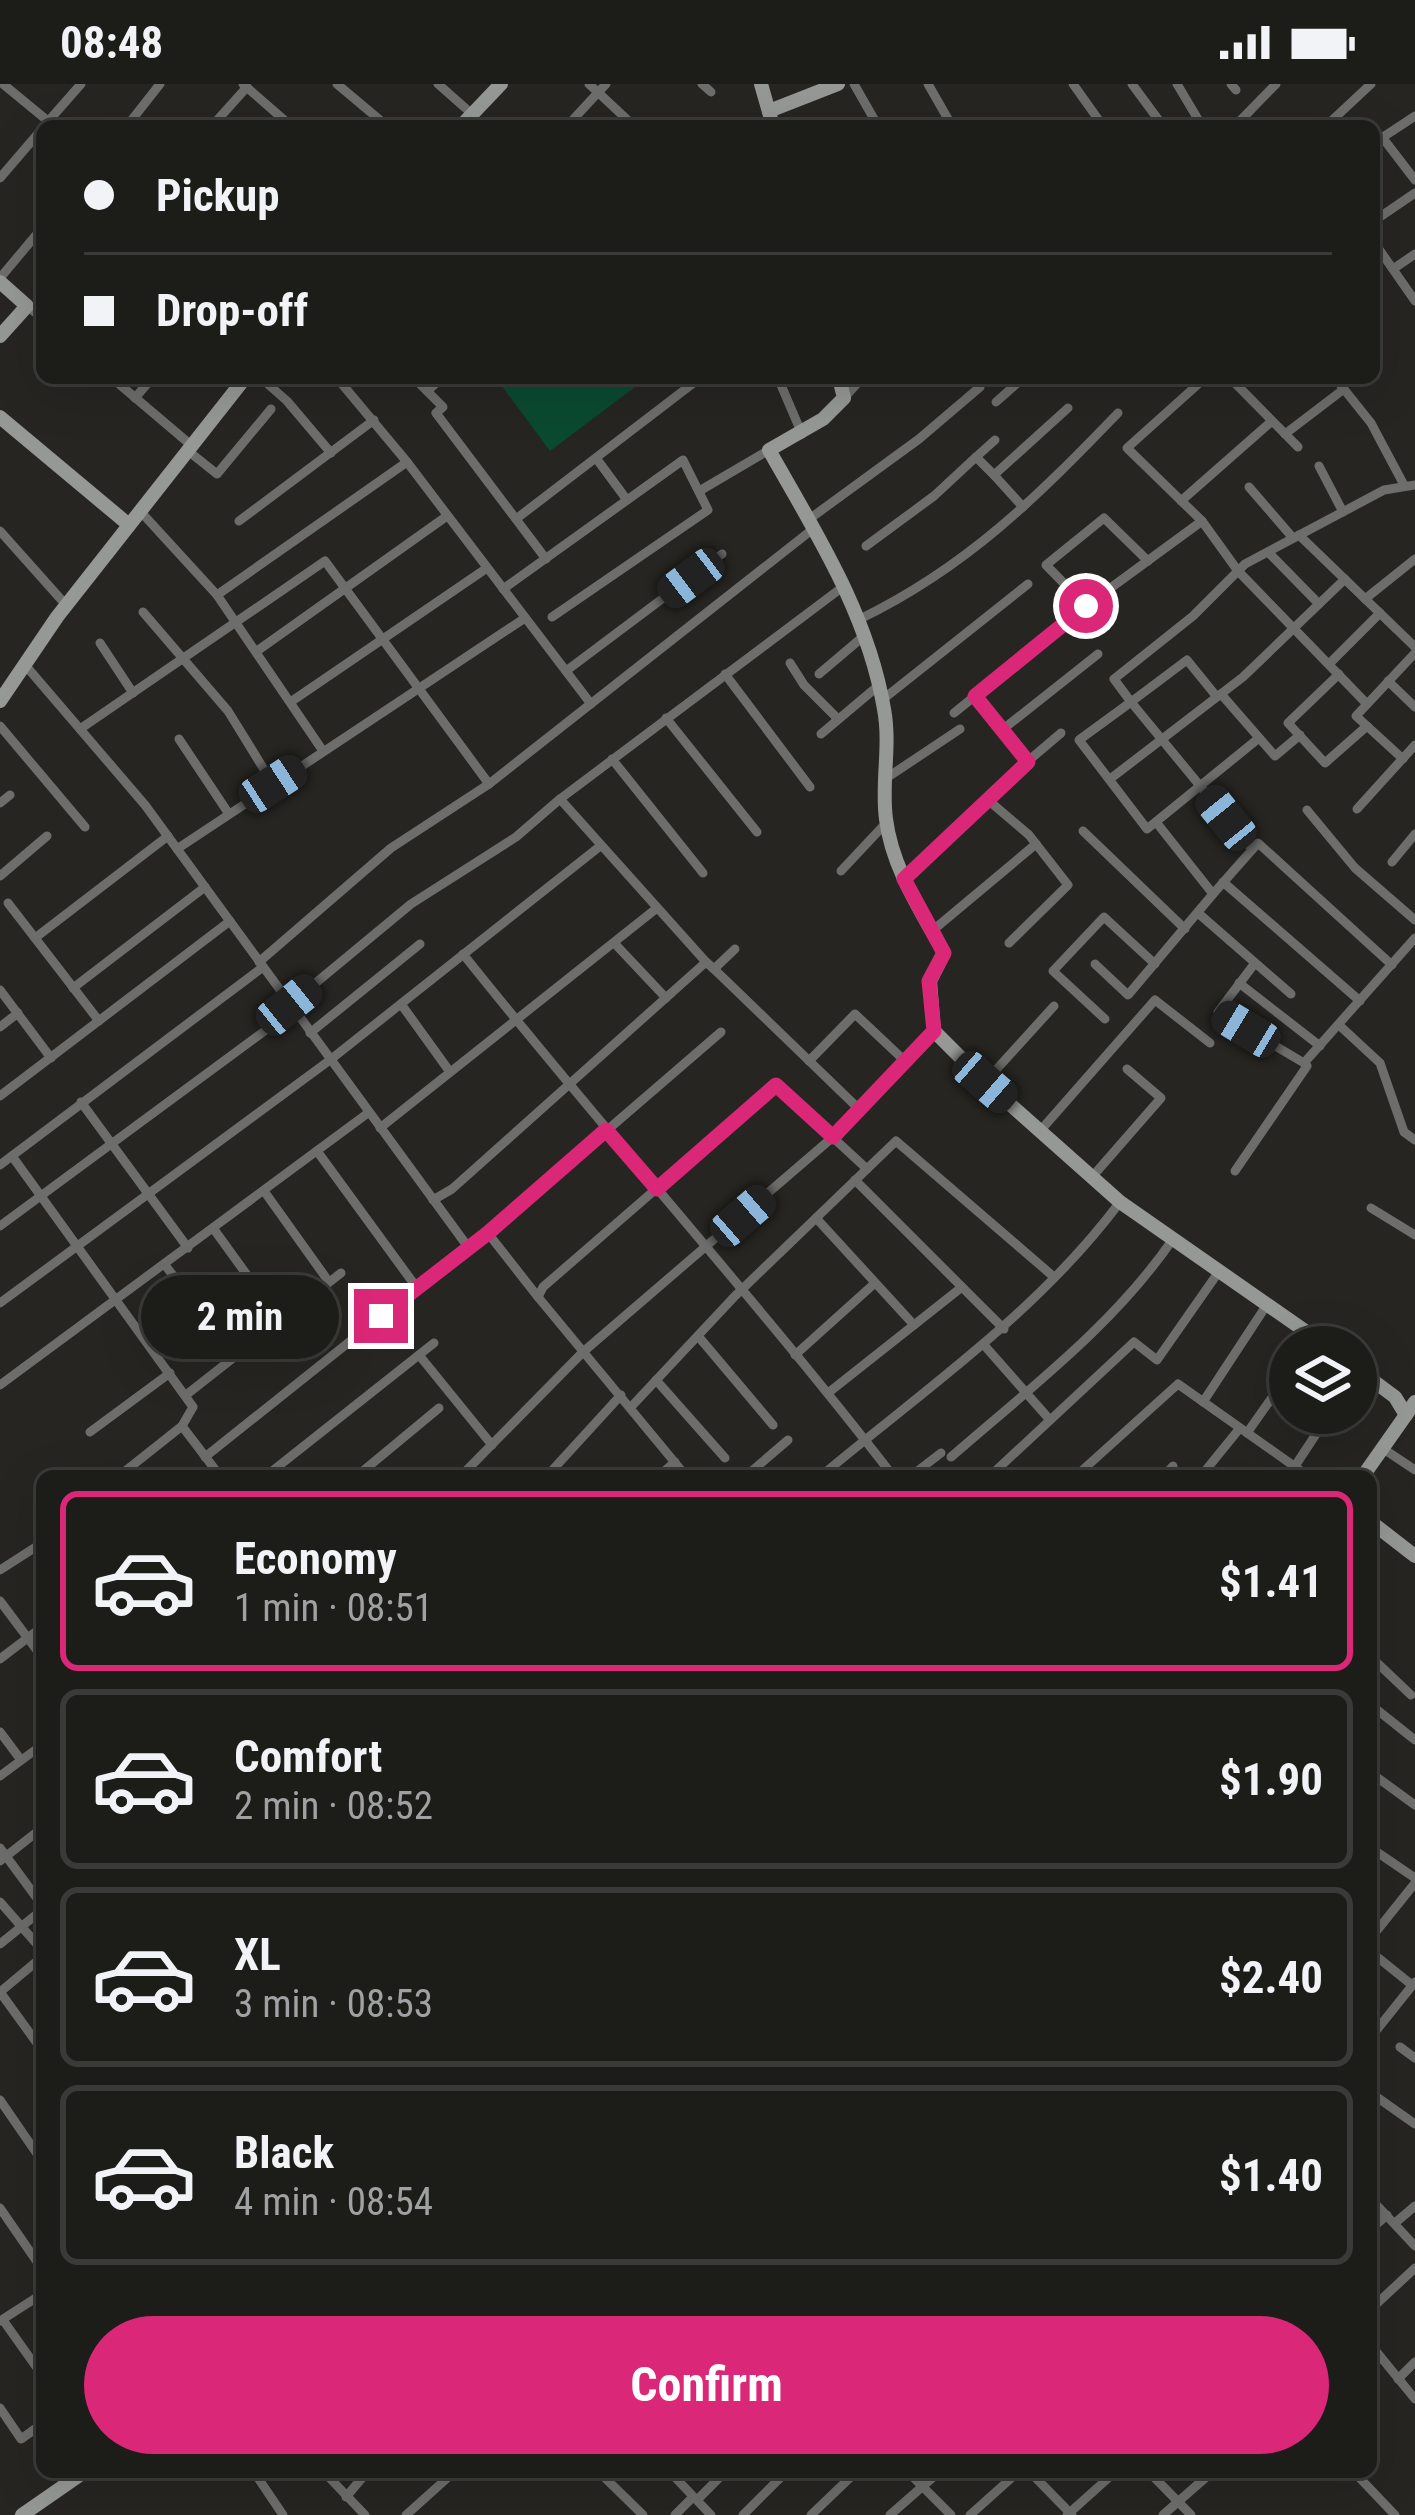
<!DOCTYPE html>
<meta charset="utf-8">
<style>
body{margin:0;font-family:"Roboto Condensed",sans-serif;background:#292926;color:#f1f3f6;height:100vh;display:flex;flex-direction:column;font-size:45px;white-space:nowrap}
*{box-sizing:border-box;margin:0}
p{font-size:39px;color:#a0a1a2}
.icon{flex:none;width:66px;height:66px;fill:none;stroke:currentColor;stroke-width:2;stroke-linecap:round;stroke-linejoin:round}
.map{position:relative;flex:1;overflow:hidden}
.panel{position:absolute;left:36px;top:1386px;width:1341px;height:1008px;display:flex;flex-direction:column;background:#1c1c19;border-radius:18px;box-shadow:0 12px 48px #0002,0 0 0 3px #3a3a38}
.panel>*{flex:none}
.guide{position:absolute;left:36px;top:36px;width:1344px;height:264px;border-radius:18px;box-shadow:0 12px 48px #0002,0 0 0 3px #3a3a38;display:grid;align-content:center;height:264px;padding:0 48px;background:#1c1c19}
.tools{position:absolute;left:1269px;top:1242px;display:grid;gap:24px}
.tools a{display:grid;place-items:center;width:108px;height:108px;border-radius:50%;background:#1c1c19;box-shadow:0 12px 48px #0002,0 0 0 3px #3a3a38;font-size:60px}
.end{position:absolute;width:54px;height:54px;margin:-27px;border:15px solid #db2777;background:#fff;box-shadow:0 0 0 6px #fff}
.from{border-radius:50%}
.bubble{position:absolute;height:84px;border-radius:42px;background:#1c1c19;box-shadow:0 12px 48px #0002,0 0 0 3px #3a3a38;font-size:39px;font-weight:700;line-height:84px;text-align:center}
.car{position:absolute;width:36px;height:72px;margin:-36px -18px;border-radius:15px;box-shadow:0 0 9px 3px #0007;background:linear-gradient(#222 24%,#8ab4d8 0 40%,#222 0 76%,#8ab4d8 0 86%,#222 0)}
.guide b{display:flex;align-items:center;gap:42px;height:114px;font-size:45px}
.guide b+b{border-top:3px solid #3a3a38}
.guide i{width:30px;height:30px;background:#f1f3f6}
ul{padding:21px 0 0;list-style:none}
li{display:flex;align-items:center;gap:36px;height:180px;margin:0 24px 18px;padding:0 24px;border:6px solid #3a3a38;border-radius:18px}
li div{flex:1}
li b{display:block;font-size:45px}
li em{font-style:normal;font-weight:700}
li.selected{border-color:#db2777}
li>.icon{width:108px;height:108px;stroke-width:1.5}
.primary-button{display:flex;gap:24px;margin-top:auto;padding:24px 48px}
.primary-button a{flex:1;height:138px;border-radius:72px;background:#db2777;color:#fff;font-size:48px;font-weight:700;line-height:138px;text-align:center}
.status{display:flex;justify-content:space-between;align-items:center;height:84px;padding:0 60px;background:#1c1c19;direction:ltr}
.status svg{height:33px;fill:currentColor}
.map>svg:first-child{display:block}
.green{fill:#0a4a30}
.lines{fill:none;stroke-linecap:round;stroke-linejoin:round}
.street{stroke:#6d6e6c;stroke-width:9}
.secondary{stroke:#969895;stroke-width:14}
.route{stroke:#db2777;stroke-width:15}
</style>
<div class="status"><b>08:48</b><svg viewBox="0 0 49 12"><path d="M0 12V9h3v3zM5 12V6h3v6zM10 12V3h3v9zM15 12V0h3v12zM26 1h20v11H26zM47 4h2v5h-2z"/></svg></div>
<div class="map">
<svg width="1415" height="2431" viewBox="0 0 1415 2431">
<rect width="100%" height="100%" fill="#262521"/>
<polygon class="green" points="496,294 647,294 550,367"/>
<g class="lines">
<g class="street">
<polyline points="3,0 54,42"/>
<polyline points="243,0 291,42"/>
<polyline points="337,0 387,42"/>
<polyline points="438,0 472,30"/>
<polyline points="589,0 634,42"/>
<polyline points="702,0 711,8"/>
<polyline points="854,0 878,42"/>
<polyline points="928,0 952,42"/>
<polyline points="1073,0 1103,42"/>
<polyline points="1132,0 1163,42"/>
<polyline points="1177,0 1202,42"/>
<polyline points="1231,0 1236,6"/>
<polyline points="45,41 81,0"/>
<polyline points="127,42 160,0"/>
<polyline points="212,42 247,3"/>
<polyline points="567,42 606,0"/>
<polyline points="1235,42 1276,0"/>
<polyline points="1326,42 1371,0"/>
<polyline points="1382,53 1415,96"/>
<polyline points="1374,59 1415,32"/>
<polyline points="0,94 42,45"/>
<polyline points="1374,137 1415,109"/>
<polyline points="1374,158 1415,217"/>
<polyline points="1393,185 1415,170"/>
<polyline points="0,194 42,144"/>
<polyline points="27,222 42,234"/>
<polyline points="112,294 191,361"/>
<polyline points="261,294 287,317 331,369"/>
<polyline points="337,294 407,378 591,620"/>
<polyline points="414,294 443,323 436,329 546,475"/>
<polyline points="778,294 802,350"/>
<polyline points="1205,294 1127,364 1202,437 1238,487 1367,620"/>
<polyline points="1230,294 1298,363"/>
<polyline points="1335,294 1371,339 1404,401"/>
<polyline points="427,307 442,294"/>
<polyline points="135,314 152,294"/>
<polyline points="844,314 862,294"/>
<polyline points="996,318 1023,294"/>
<polyline points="1285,350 1344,305"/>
<polyline points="187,366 217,390 271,325"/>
<polyline points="596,374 627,416"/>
<polyline points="1319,382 1343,428"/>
<polyline points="994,391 976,373 995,356"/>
<polyline points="1249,403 1293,454"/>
<polyline points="701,406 769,366"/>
<polyline points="1181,417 1272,337"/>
<polyline points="1023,423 994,391 1068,324"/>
<polyline points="140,427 217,511 323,667"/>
<polyline points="516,435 700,294"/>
<polyline points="808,436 919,355 980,303 975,294"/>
<polyline points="239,437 374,336"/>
<polyline points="0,447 66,521"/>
<polyline points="1299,451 1415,563"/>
<polyline points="866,462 934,412 976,373"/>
<polyline points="1268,468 1319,520"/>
<polyline points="503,505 683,376 708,426 552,533"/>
<polyline points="217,511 407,378"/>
<polyline points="1365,515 1415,475"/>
<polyline points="1086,522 1046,481 1104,434 1148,477"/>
<polyline points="143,528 228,627 273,700"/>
<path d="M860,535C967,483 1037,413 1118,329"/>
<polyline points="100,559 133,609"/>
<polyline points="257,567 447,432"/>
<polyline points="790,579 804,601 838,635"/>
<polyline points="1329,580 1380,529"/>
<polyline points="26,582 145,721 468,1163"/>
<polyline points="566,587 722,470"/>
<polyline points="725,590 810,703"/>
<polyline points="819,590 865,551"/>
<polyline points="1339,590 1288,639 1325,679 1367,642"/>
<polyline points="1388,597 1415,623"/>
<polyline points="1221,610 1275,672 1300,651"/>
<polyline points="975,612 1027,678 1061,649"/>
<polyline points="1217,613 1187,576 1131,618 1252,765"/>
<polyline points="882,616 1028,500"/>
<polyline points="292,617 487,484"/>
<polyline points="954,629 1086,522 1202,437"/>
<polyline points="666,634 757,748"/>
<polyline points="0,642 85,743"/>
<polyline points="80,645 325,477 489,700"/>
<polyline points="1002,646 1098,570"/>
<polyline points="821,650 878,602"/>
<polyline points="1259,654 1147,745 1079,656 1131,618 1114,595 1193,532 1245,480 1384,406 1415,401"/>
<polyline points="179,655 229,730"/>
<polyline points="612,675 703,789"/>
<polyline points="1403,675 1356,632 1415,569"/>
<polyline points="885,695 960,645"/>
<polyline points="1110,695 1243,593 1345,495"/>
<polyline points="560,715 844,502"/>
<polyline points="988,716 1029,751 1068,801 1009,859"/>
<polyline points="0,719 10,711"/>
<polyline points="1357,725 1415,661"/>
<polyline points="1307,726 1355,784 1415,836"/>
<polyline points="1083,747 1185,845"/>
<polyline points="177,765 525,534"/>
<polyline points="1392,778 1415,750"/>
<polyline points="841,787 886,739"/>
<polyline points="0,792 47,752"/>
<polyline points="904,795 1027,678"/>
<polyline points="1223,798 1360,917"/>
<polyline points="1213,810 1258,759 1392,881"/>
<polyline points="8,819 99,937"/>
<polyline points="1198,829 1291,910"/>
<polyline points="932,847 1036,760"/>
<polyline points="35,854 168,752"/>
<polyline points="617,862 666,914"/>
<path d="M463,870C604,1047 755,1214 893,1392"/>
<polyline points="259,878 391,764 489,700 813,445"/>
<polyline points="1255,879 1218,928 1304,979"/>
<polyline points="1095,880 1128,911 1213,810 1156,738"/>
<polyline points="714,885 860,1026"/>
<polyline points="1239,899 1320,962"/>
<polyline points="73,904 205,803"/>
<polyline points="0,906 51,974"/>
<polyline points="401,920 450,988"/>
<polyline points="289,921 411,820 516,753 560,715 706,878"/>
<polyline points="1105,935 1053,887 1104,833 1155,880"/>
<polyline points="1339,941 1380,979 1404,1048 1415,1056"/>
<polyline points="0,943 18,929"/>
<polyline points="310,949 420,860"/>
<polyline points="809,977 855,930 906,978"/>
<polyline points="985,998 1054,922"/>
<polyline points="0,1012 230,837"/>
<polyline points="81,1018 188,1164"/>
<polyline points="380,1044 657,824"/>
<polyline points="1040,1047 1155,916 1210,959"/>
<polyline points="317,1067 417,1204"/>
<polyline points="12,1072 193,1323 182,1342 119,1392"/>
<polyline points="0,1081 263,883"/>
<polyline points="1235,1087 1307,982 1304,979 1415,854"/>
<polyline points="1092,1093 1161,1014 1127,985"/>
<polyline points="855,1096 1004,1245"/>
<polyline points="264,1107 329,1198"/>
<polyline points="433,1116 452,1105 706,878 714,885 735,865"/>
<polyline points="1371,1124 1415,1151"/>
<polyline points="816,1134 914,1241"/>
<polyline points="0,1142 293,926"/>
<polyline points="213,1144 281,1238"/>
<polyline points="488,1149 721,948"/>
<polyline points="165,1181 236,1273"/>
<polyline points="0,1219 330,976 599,763"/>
<polyline points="698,1252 773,1341"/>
<polyline points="984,1261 1050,1336"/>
<polyline points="419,1271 492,1361"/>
<polyline points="795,1271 875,1199"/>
<polyline points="656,1296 725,1374"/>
<polyline points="0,1301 368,1029"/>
<polyline points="828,1309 962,1203"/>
<polyline points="186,1311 341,1189"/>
<polyline points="1203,1318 1268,1219"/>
<polyline points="631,1323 735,1212 896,1057 1054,1193"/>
<polyline points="182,1342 220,1392"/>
<polyline points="90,1348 170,1289"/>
<polyline points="1247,1349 1290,1288"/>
<polyline points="1382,1364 1415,1386"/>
<polyline points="205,1373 487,1148 538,1213"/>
<path d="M951,1373C1029,1305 1114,1241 1173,1155"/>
<polyline points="1295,1382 1330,1329"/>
<polyline points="266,1392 434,1259"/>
<polyline points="357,1392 439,1324"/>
<polyline points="461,1392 583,1268 833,1053 934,947"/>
<polyline points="547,1392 621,1311"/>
<polyline points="659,1392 675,1378"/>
<polyline points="686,1392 538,1213 543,1203 776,1001 867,1085"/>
<polyline points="746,1392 788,1356"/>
<path d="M821,1392C925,1305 1038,1228 1120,1118"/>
<polyline points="911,1392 941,1369"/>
<polyline points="990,1392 1134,1258 1157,1276 1220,1186"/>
<polyline points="1076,1392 1178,1300 1308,1392"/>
<polyline points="1164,1392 1173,1382"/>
<polyline points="1201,1392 1240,1344"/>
<polyline points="0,1486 42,1459"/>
<polyline points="0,1517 42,1573"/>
<polyline points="1371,1573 1411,1611"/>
<polyline points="0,1575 42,1543"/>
<polyline points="1371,1621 1415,1656"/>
<polyline points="0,1648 21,1676"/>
<polyline points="1371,1689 1415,1721"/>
<polyline points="0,1692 42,1661"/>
<polyline points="0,1764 42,1821"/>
<polyline points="1371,1764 1415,1794"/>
<polyline points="0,1777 42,1744"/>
<polyline points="0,1818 42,1866"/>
<polyline points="1371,1854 1415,1799"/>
<polyline points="0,1860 42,1826"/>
<polyline points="1371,1868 1412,1901"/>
<polyline points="0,1908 42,1966"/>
<polyline points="0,1908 42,1873"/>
<polyline points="1371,1953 1415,1898"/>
<polyline points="1400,1963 1415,1974"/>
<polyline points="1371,2009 1415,2040"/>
<polyline points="0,2016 42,2077"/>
<polyline points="1371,2115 1415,2162"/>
<polyline points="0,2124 42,2185"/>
<polyline points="1395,2139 1415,2122"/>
<polyline points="1371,2145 1387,2131"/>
<polyline points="1371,2225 1415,2184"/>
<polyline points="3,2236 42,2291"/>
<polyline points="0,2237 42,2210"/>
<polyline points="1371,2261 1415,2315"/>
<polyline points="1398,2295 1415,2278"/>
<polyline points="0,2324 21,2355 42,2340"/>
<polyline points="254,2388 283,2431"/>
<polyline points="324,2388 365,2431"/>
<polyline points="599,2388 643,2431"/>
<polyline points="670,2388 711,2431"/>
<polyline points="908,2388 951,2431"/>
<polyline points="1030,2388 1072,2431"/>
<polyline points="1149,2388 1191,2431"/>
<polyline points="1354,2388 1395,2431"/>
<polyline points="346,2413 367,2388"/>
<polyline points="697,2416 725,2388"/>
<polyline points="406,2431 454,2388"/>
<polyline points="675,2431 693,2413"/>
<polyline points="743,2431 786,2388"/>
<polyline points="811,2431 856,2388"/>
<polyline points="890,2431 939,2388"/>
<polyline points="970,2431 1018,2388"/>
<polyline points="1067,2431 1115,2388"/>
<polyline points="1163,2431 1212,2388"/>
</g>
<g class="secondary">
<polyline points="761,0 773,42"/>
<polyline points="769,27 838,0"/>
<polyline points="461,42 501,0"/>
<polyline points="0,198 27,222 0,252"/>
<path d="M839,294L844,314L823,335L769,366C816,449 868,530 884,625C891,662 881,699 886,735C892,784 921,827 944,869L930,897L934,947L985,998L1120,1118L1328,1263"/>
<polyline points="0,333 129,441"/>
<polyline points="0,617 57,533 245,294"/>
<polyline points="1356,1284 1395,1313 1406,1331"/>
<polyline points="1363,1392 1415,1318"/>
<polyline points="1371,1438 1415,1472"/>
<polyline points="22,2431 84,2388"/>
</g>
</g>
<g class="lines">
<polyline class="route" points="381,1232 488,1149 606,1046 657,1105 776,1001 833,1053 934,947 929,897 944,869 904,795 1028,678 975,612 1086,522"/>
</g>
</svg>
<div class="tools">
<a><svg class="icon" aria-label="layers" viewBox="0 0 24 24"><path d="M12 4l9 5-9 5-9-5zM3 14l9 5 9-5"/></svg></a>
</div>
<i class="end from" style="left:1086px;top:522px"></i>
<i class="end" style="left:381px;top:1232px"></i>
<div class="bubble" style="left:141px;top:1191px;width:198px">2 min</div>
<i class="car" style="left:691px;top:494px;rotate:233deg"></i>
<i class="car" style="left:273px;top:700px;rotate:57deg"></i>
<i class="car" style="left:1226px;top:734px;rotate:321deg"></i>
<i class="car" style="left:289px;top:921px;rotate:51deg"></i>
<i class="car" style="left:1246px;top:945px;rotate:301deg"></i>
<i class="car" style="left:985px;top:998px;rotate:131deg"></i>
<i class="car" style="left:743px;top:1132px;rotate:49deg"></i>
<div class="guide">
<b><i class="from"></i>Pickup</b>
<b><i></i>Drop-off</b>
</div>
<section class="panel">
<ul>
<li class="selected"><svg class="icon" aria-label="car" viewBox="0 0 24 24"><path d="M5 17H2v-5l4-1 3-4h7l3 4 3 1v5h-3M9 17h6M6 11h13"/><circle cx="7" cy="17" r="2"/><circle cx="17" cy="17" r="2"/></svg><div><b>Economy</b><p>1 min · 08:51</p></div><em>$1.41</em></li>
<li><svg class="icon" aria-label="car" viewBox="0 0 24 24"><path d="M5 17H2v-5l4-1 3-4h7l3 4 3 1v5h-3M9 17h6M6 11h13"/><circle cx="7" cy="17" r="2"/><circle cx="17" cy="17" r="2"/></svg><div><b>Comfort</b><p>2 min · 08:52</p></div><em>$1.90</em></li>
<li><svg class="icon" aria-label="car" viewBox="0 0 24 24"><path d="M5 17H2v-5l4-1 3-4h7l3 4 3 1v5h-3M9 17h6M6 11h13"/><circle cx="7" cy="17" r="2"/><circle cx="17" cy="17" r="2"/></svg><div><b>XL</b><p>3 min · 08:53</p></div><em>$2.40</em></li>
<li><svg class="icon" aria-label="car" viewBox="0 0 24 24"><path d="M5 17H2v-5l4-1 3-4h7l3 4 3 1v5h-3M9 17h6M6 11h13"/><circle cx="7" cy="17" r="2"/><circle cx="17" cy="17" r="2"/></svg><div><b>Black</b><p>4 min · 08:54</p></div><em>$1.40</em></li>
</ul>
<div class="primary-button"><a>Confirm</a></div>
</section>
</div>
